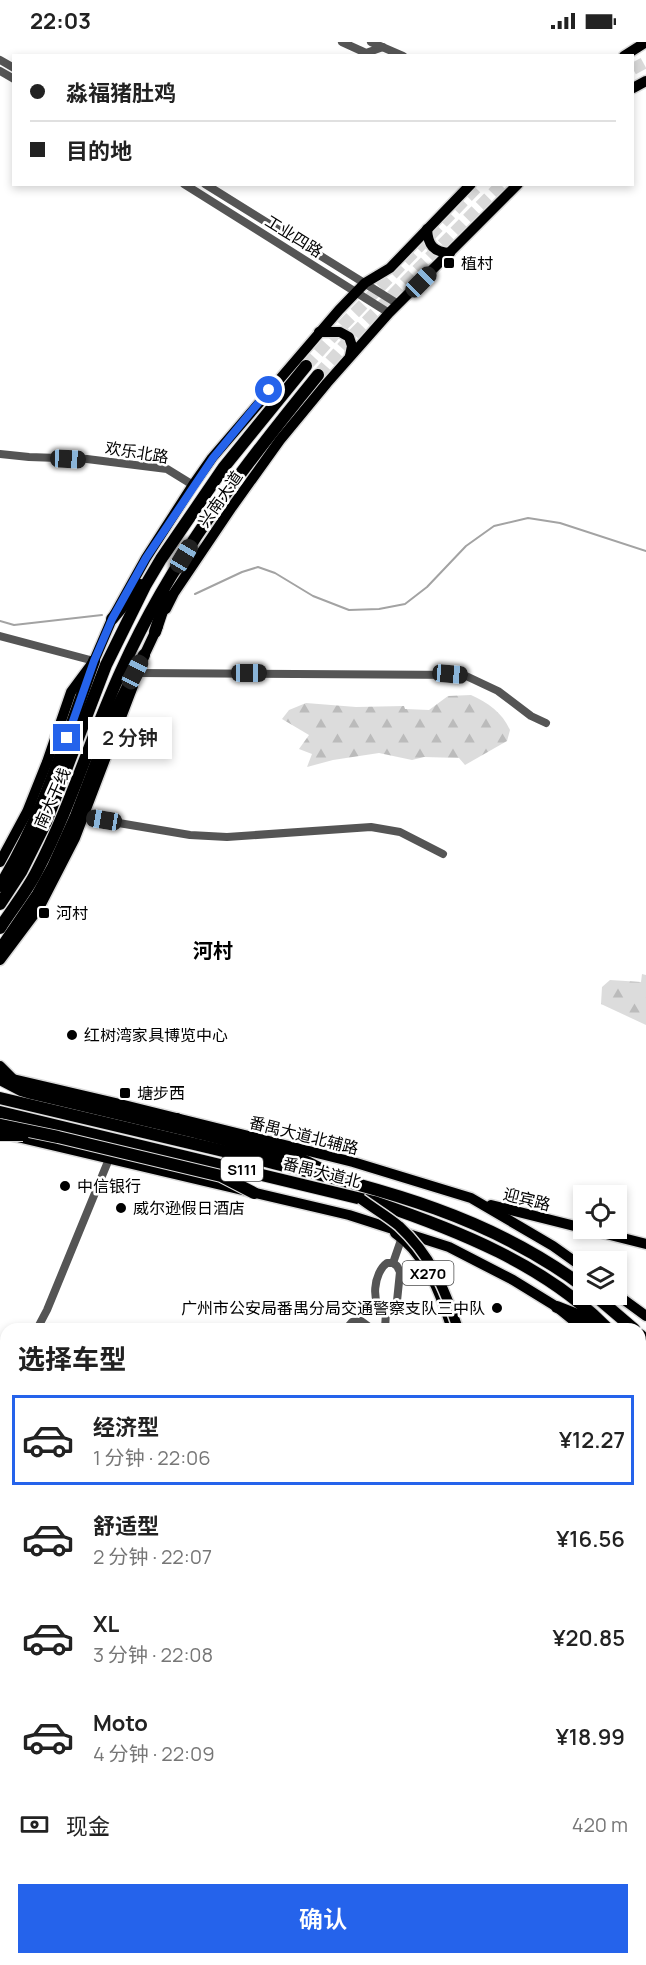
<!DOCTYPE html>
<html lang="zh">
<meta charset="utf-8">
<style>
body{margin:0;font-family:Manrope,"Noto Sans SC",sans-serif;background:#f6f6f6;color:#222;height:100vh;display:flex;flex-direction:column;font-size:22px;white-space:nowrap}
*{box-sizing:border-box;margin:0}
p{font-size:20px;color:#767676}
.icon{flex:none;width:33px;height:33px;fill:none;stroke:currentColor;stroke-width:2;stroke-linecap:round;stroke-linejoin:round}
.map{position:relative;flex:1;overflow:hidden}
.details{position:absolute;left:0px;top:1281px;width:646px;height:642px;display:flex;flex-direction:column;background:#fff;border-radius:18px 18px 0 0;box-shadow:0 3px 9px #0003}
.details>*{flex:none}
.hud{position:absolute;left:12px;top:12px;width:622px;height:132px;border-radius:0px;box-shadow:0 3px 9px #0003;display:grid;align-content:center;height:132px;padding:0 18px;background:#fff}
.controls{position:absolute;left:573px;top:1143px;display:grid;gap:12px}
.controls a{display:grid;place-items:center;width:54px;height:54px;border-radius:0px;background:#fff;box-shadow:0 3px 9px #0003;font-size:30px}
.end{position:absolute;width:27px;height:27px;margin:-14px;border:8px solid #2563eb;background:#fff;box-shadow:0 0 0 3px #fff}
.from{border-radius:50%}
.bubble{position:absolute;height:42px;border-radius:0px;background:#fff;box-shadow:0 3px 9px #0003;font-size:20px;font-weight:600;line-height:42px;text-align:center}
.car{position:absolute;width:18px;height:36px;margin:-18px -9px;border-radius:8px;box-shadow:0 0 4px 2px #0007;background:linear-gradient(#222 24%,#8ab4d8 0 40%,#222 0 76%,#8ab4d8 0 86%,#222 0)}
.hud b{display:flex;align-items:center;gap:21px;height:57px;font-size:22px}
.hud b+b{border-top:2px solid #e0e0e0}
.hud i{width:15px;height:15px;background:#222}
ul{padding:0;list-style:none}
li{display:flex;align-items:center;gap:18px;height:90px;margin:0 12px 9px;padding:0 6px;border:3px solid transparent;border-radius:0px}
li div{flex:1}
li b{display:block;font-size:22px}
li em{font-style:normal;font-weight:600}
li.active{border-color:#2563eb}
li>.icon{width:54px;height:54px;stroke-width:1.5}
h2{padding:0 18px;font-size:27px;line-height:72px}
.pay{display:flex;align-items:center;gap:15px;height:66px;padding:0 18px;font-size:22px}
.pay p{margin-inline-start:auto}
.button{display:flex;gap:12px;margin-top:auto;padding:12px 18px}
.button a{flex:1;height:69px;border-radius:0px;background:#2563eb;color:#fff;font-size:24px;font-weight:600;line-height:69px;text-align:center}
.status{display:flex;justify-content:space-between;align-items:center;height:42px;padding:0 30px;background:#fff;direction:ltr}
.status svg{height:16px;fill:currentColor}
.map>svg:first-child{display:block}
.forest{fill:url(#forest-firs)}
.lines{fill:none;stroke-linecap:round;stroke-linejoin:round}
.stream{stroke:#a3a3a3;stroke-width:2}
.canal{stroke:#a3a3a3;stroke-width:7}
.highway-tunnel{stroke:#d9d9d9;stroke-width:12;stroke-dasharray:12 6;stroke-linecap:butt}
.major-casing{stroke:#dbdbdb;stroke-width:13}
.highway-casing{stroke:#dbdbdb;stroke-width:14}
.minor{stroke:#555;stroke-width:8}
.major{stroke:#000;stroke-width:10}
.highway{stroke:#000;stroke-width:12}
.major-bridge-casing{stroke:#dbdbdb;stroke-width:13;stroke-linecap:butt}
.highway-bridge-casing{stroke:#dbdbdb;stroke-width:14;stroke-linecap:butt}
.major-bridge{stroke:#000;stroke-width:10}
.highway-bridge{stroke:#000;stroke-width:12}
.route{stroke:#2563eb;stroke-width:8}
.poi-dot{fill:#000;stroke:#fff;stroke-width:2}
.labels{text-anchor:middle;dominant-baseline:central;stroke-width:5;stroke-linejoin:round;paint-order:stroke}
.shield{fill:#fff;stroke:#4c4c4c;stroke-width:1.5}
.shield-label{font-size:15px;font-weight:bold;fill:#000}
.street-label{font-size:16px;fill:#000;stroke:#fff}
.poi-label{font-size:16px;fill:#000;stroke:#fff;text-anchor:start}
.quarter-label{font-size:20px;font-weight:bold;fill:#000;stroke:#fff}
</style>
<div class="status"><b>22:03</b><svg viewBox="0 0 49 12"><path d="M0 12V9h3v3zM5 12V6h3v6zM10 12V3h3v9zM15 12V0h3v12zM26 1h20v11H26zM47 4h2v5h-2z"/></svg></div>
<div class="map">
<svg width="646" height="1923" viewBox="0 0 646 1923">
<defs>
<pattern id="forest-firs" width="22" height="20" patternUnits="userSpaceOnUse" patternTransform="scale(1.5)"><rect width="22" height="20" fill="#dcdcdc"/><path d="M5 1l3.5 6h-7zM16 11l3.5 6h-7z" fill="#bbb"/></pattern>
</defs>
<rect width="100%" height="100%" fill="#fff"/>
<g class="forest">
<path d="M471,653C488,661 502,670 510,688L507,699L465,723L459,716L424,715L412,718L379,711L333,718L307,725L312,712L299,707L309,693L282,677L289,668L306,661L356,665L404,664L405,667L429,668L448,654Z"/>
<polygon points="642,932 646,933 646,983 601,962 602,945 610,938 641,940"/>
</g>
<g class="lines">
<g class="stream">
<polyline points="195,552 242,530 258,525 275,531 313,554 349,568 379,567 405,562 427,545 466,504 494,484 528,476 560,481 646,509"/>
<polyline points="0,579 14,583 102,573"/>
</g>
<polyline class="canal" points="640,1750 646,1750"/>
<g class="highway-tunnel">
<polyline points="633,27 646,20"/>
<polyline points="306,324 345,281 480,142"/>
<polyline points="318,333 355,291 502,142"/>
</g>
<defs>
<g id="major">
<polyline points="624,14 646,0"/>
<polyline points="633,46 646,39"/>
<path d="M427,187C428,203 433,210 450,211"/>
<polyline points="319,290 340,290 349,295 352,304 350,314"/>
<polyline points="166,567 174,551 232,465 280,398 327,341 389,271 518,142"/>
<polyline points="142,618 158,584"/>
<polyline points="0,820 27,770 47,720 71,650 94,619 112,577 146,516 193,443 212,416 339,268 365,241 390,226 471,142"/>
<polyline points="0,918 39,866 75,796 133,644"/>
<polyline points="0,1024 12,1036"/>
<polyline points="0,1034 120,1062 353,1120 471,1156 553,1204 584,1226"/>
<polyline points="13,1094 349,1173 449,1205 513,1238 557,1265 584,1287"/>
<polyline points="491,1163 646,1202"/>
<path d="M395,1191C426,1212 441,1253 452,1287"/>
<polyline points="616,1252 646,1274"/>
<polyline points="640,1341 646,1348"/>
<polyline points="640,1389 646,1387"/>
</g>
<g id="highway">
<polyline points="112,577 140,543"/>
<polyline points="155,590 167,554"/>
<path d="M0,844C43,775 66,696 94,619"/>
<polyline points="0,862 21,830 46,780 106,623 145,544 161,517 224,425 306,324"/>
<path d="M0,886C12,867 27,849 37,829C71,764 91,694 122,627C171,518 243,425 318,333"/>
<polyline points="0,908 38,852 53,825 76,774 118,664 144,613"/>
<polyline points="0,1037 21,1048 31,1051 199,1091"/>
<path d="M0,1056C85,1077 171,1096 257,1117C375,1146 484,1170 584,1245"/>
<path d="M0,1070L374,1160C457,1188 546,1223 608,1287"/>
<polyline points="177,1077 199,1091 303,1118 323,1128"/>
<polyline points="593,1252 634,1287"/>
<polyline points="615,1252 621,1255"/>
<polyline points="557,1265 590,1278 599,1285"/>
<polyline points="640,1293 646,1299"/>
<polyline points="640,1319 646,1324"/>
</g>
</defs>
<use href="#major" class="major-casing"/>
<use href="#highway" class="highway-casing"/>
<g class="minor">
<polyline points="342,0 366,11 383,5"/>
<polyline points="371,0 403,14"/>
<polyline points="0,18 14,26"/>
<polyline points="0,29 14,37"/>
<polyline points="184,142 389,271"/>
<polyline points="205,142 398,262"/>
<polyline points="0,412 29,415 87,417 167,427 193,443"/>
<polyline points="0,594 94,619"/>
<polyline points="138,631 464,633 498,649 531,674 546,681"/>
<polyline points="83,775 190,793 227,795 371,785 400,790 443,812"/>
<path d="M387,1221H393L397,1224L400,1230L397,1259L392,1267L386,1270C369,1263 374,1230 387,1221Z"/>
<polyline points="393,1221 402,1195"/>
<polyline points="37,1287 47,1268 109,1117"/>
<polyline points="346,1287 352,1280 361,1279 372,1287"/>
<polyline points="385,1287 386,1270"/>
<polyline points="402,1287 408,1285 416,1287"/>
<polyline points="0,1347 6,1337"/>
<polyline points="640,1527 646,1528"/>
<polyline points="0,1561 6,1582"/>
<polyline points="640,1600 646,1602"/>
<polyline points="0,1613 6,1611"/>
<polyline points="646,1672 646,1676"/>
<polyline points="640,1738 643,1730 646,1728"/>
<polyline points="0,1751 6,1750"/>
<polyline points="434,1917 436,1923"/>
<polyline points="552,1923 558,1917"/>
</g>
<use href="#major" class="major"/>
<use href="#highway" class="highway"/>
<defs>
<path id="major-bridge" d="M361,1157C373,1166 387,1174 399,1184C431,1214 444,1245 458,1287"/>
<g id="highway-bridge">
<polyline points="0,1083 58,1095 221,1134 254,1151"/>
<polyline points="0,1093 23,1093"/>
</g>
</defs>
<use href="#major-bridge" class="major-bridge-casing"/>
<use href="#highway-bridge" class="highway-bridge-casing"/>
<use href="#major-bridge" class="major-bridge"/>
<use href="#highway-bridge" class="highway-bridge"/>
</g>
<g class="lines">
<polyline class="route" points="67,696 94,619 112,577 146,516 213,416 269,348"/>
</g>
<g class="poi-dot">
<rect x="443" y="215" width="12" height="12" rx="3"/>
<rect x="38" y="865" width="12" height="12" rx="3"/>
<circle cx="72" cy="993" r="6"/>
<rect x="119" y="1045" width="12" height="12" rx="3"/>
<circle cx="65" cy="1144" r="6"/>
<circle cx="121" cy="1166" r="6"/>
<circle cx="497" cy="1266" r="6"/>
</g>
<g class="labels">
<g class="shield">
<rect x="221" y="1115" width="42" height="24" rx="4.5"/>
<rect x="402.5" y="1219" width="51" height="24" rx="4.5"/>
</g>
<g class="shield-label">
<text x="242" y="1127">S111</text>
<text x="428" y="1231">X270</text>
</g>
<g class="street-label">
<text transform="translate(294 194) rotate(32)">工业四路</text>
<text transform="translate(137 410) rotate(9)">欢乐北路</text>
<text transform="translate(220 457) rotate(-55)">兴南大道</text>
<text transform="translate(52 756) rotate(-66)">南大干线</text>
<text transform="translate(304 1093) rotate(14)">番禺大道北辅路</text>
<text transform="translate(322 1130) rotate(14)">番禺大道北</text>
<text transform="translate(527 1157) rotate(14)">迎宾路</text>
</g>
<g class="poi-label">
<text x="461" y="221">植村</text>
<text x="56" y="871">河村</text>
<text x="84" y="993">红树湾家具博览中心</text>
<text x="137" y="1051">塘步西</text>
<text x="77" y="1144">中信银行</text>
<text x="133" y="1166">威尔逊假日酒店</text>
<text x="485" y="1266" text-anchor="end">广州市公安局番禺分局交通警察支队三中队</text>
</g>
<g class="quarter-label">
<text x="213" y="908">河村</text>
</g>
</g>
</svg>
<div class="controls">
<a><svg class="icon" aria-label="locate" viewBox="0 0 24 24"><circle cx="12" cy="12" r="6"/><path d="M12 2v4M12 18v4M2 12h4M18 12h4"/></svg></a>
<a><svg class="icon" aria-label="layers" viewBox="0 0 24 24"><path d="M12 4l9 5-9 5-9-5zM3 14l9 5 9-5"/></svg></a>
</div>
<i class="end from" style="left:269px;top:348px"></i>
<i class="end" style="left:67px;top:696px"></i>
<div class="bubble" style="left:88px;top:675px;width:84px">2 分钟</div>
<i class="car" style="left:421px;top:240px;rotate:45deg"></i>
<i class="car" style="left:68px;top:417px;rotate:93deg"></i>
<i class="car" style="left:184px;top:514px;rotate:31deg"></i>
<i class="car" style="left:135px;top:630px;rotate:27deg"></i>
<i class="car" style="left:249px;top:631px;rotate:90deg"></i>
<i class="car" style="left:450px;top:632px;rotate:95deg"></i>
<i class="car" style="left:104px;top:778px;rotate:279deg"></i>
<div class="hud">
<b><i class="from"></i>淼福猪肚鸡</b>
<b><i></i>目的地</b>
</div>
<section class="details">
<h2>选择车型</h2>
<ul>
<li class="active"><svg class="icon" aria-label="car" viewBox="0 0 24 24"><path d="M5 17H2v-5l4-1 3-4h7l3 4 3 1v5h-3M9 17h6M6 11h13"/><circle cx="7" cy="17" r="2"/><circle cx="17" cy="17" r="2"/></svg><div><b>经济型</b><p>1 分钟 · 22:06</p></div><em>¥12.27</em></li>
<li><svg class="icon" aria-label="car" viewBox="0 0 24 24"><path d="M5 17H2v-5l4-1 3-4h7l3 4 3 1v5h-3M9 17h6M6 11h13"/><circle cx="7" cy="17" r="2"/><circle cx="17" cy="17" r="2"/></svg><div><b>舒适型</b><p>2 分钟 · 22:07</p></div><em>¥16.56</em></li>
<li><svg class="icon" aria-label="car" viewBox="0 0 24 24"><path d="M5 17H2v-5l4-1 3-4h7l3 4 3 1v5h-3M9 17h6M6 11h13"/><circle cx="7" cy="17" r="2"/><circle cx="17" cy="17" r="2"/></svg><div><b>XL</b><p>3 分钟 · 22:08</p></div><em>¥20.85</em></li>
<li><svg class="icon" aria-label="car" viewBox="0 0 24 24"><path d="M5 17H2v-5l4-1 3-4h7l3 4 3 1v5h-3M9 17h6M6 11h13"/><circle cx="7" cy="17" r="2"/><circle cx="17" cy="17" r="2"/></svg><div><b>Moto</b><p>4 分钟 · 22:09</p></div><em>¥18.99</em></li>
</ul>
<div class="pay"><svg class="icon" aria-label="cash" viewBox="0 0 24 24"><path d="M3 7h18v10H3z"/><circle cx="12" cy="12" r="2"/></svg>现金<p>420 m</p></div>
<div class="button"><a>确认</a></div>
</section>
</div>
